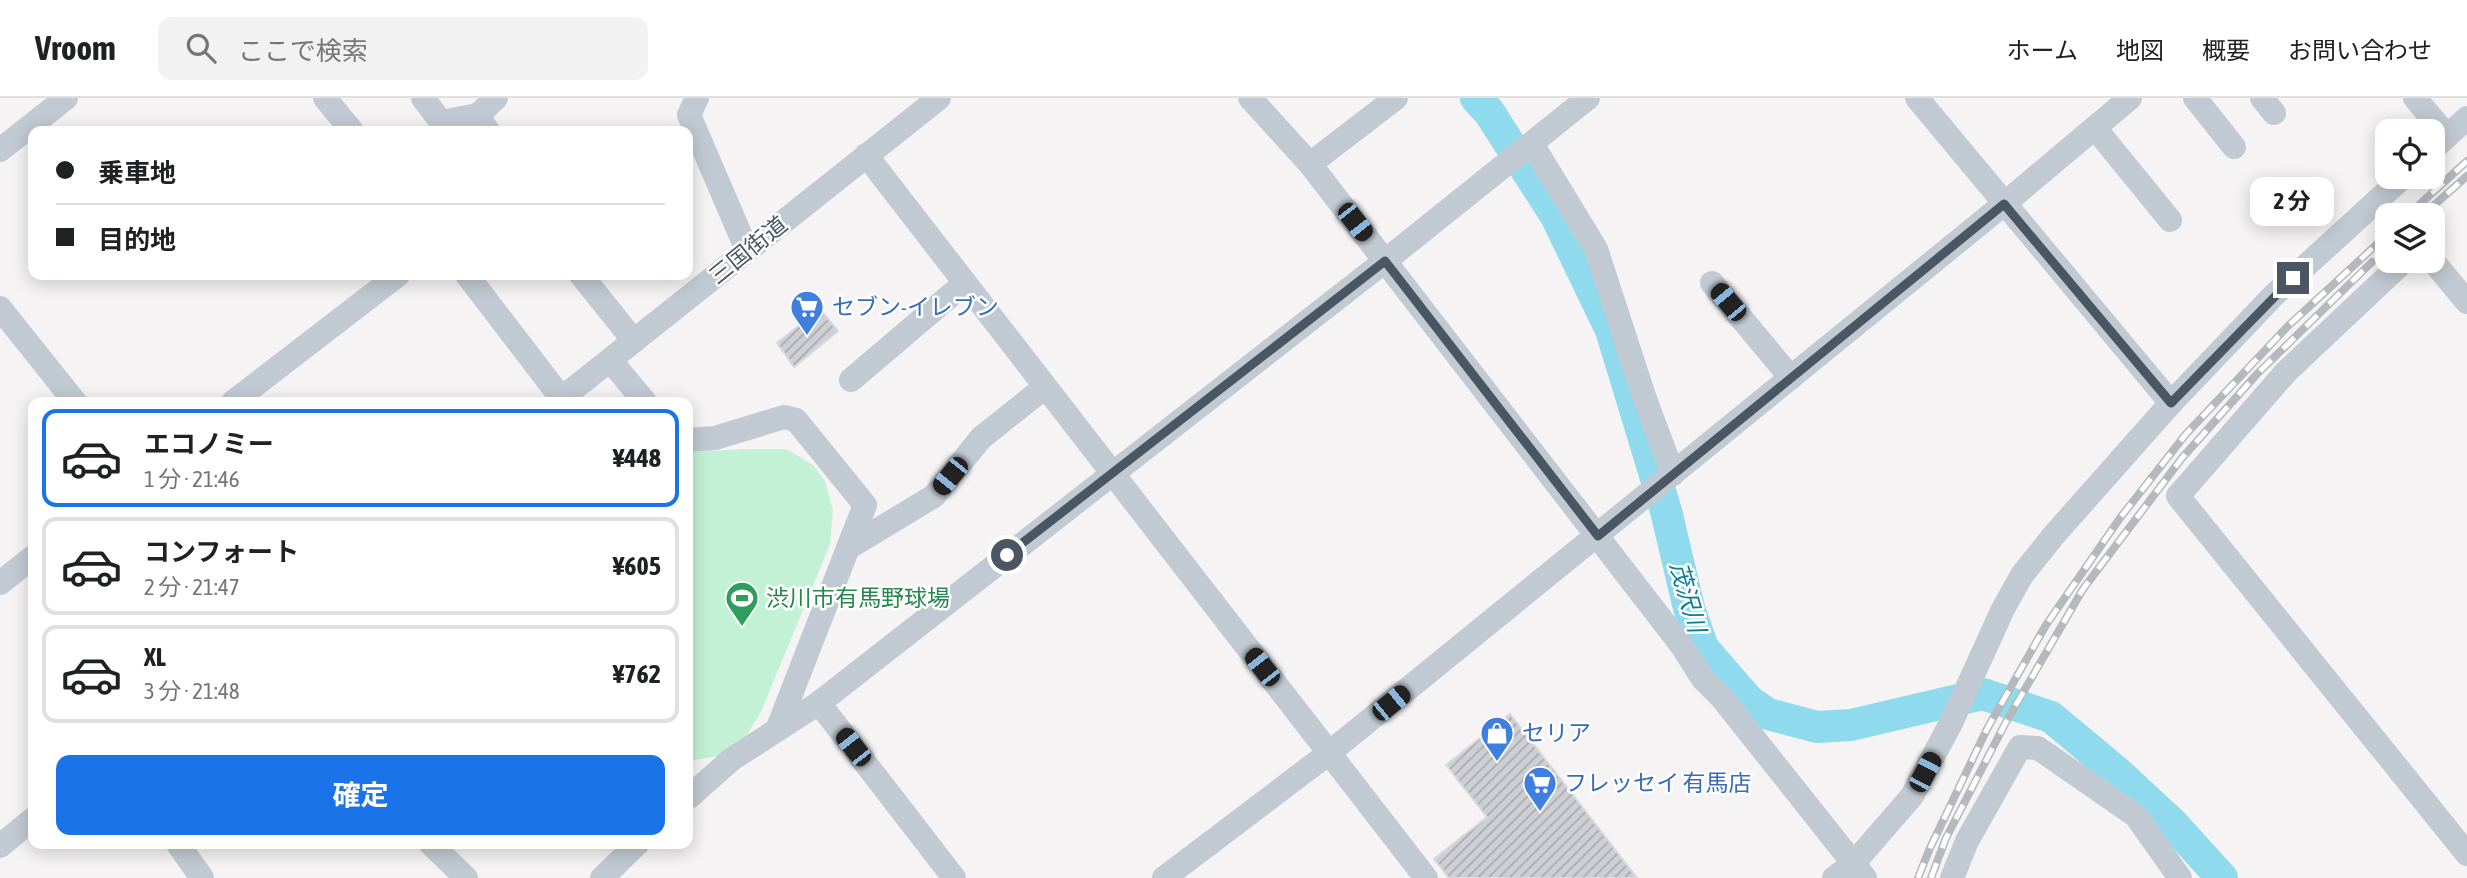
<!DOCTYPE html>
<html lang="ja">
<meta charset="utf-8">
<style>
body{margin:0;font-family:"Asap Condensed","Noto Sans JP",sans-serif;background:#f2f2f2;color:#202124;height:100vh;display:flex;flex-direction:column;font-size:26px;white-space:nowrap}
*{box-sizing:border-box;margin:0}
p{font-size:23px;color:#757577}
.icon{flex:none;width:38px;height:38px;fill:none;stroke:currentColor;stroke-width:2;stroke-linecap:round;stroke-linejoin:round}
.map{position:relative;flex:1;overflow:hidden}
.sheet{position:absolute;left:28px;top:299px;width:665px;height:452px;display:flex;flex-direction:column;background:#fff;border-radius:14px;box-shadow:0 4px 18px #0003}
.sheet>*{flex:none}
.hud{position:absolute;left:28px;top:28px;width:665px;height:154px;border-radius:14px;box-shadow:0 4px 18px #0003;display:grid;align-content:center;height:154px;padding:0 28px;background:#fff}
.buttons{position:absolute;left:2375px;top:21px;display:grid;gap:14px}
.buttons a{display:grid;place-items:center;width:70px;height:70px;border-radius:14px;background:#fff;box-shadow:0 4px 18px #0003;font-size:35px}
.end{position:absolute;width:32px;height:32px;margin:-16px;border:9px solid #4a5661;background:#fff;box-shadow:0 0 0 4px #fff}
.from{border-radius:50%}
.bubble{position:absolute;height:49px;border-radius:14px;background:#fff;box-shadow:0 4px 18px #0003;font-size:23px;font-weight:700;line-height:49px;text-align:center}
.car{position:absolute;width:21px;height:42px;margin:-21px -10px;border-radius:9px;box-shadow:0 0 5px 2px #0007;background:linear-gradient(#222 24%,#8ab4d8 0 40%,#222 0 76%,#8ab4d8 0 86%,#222 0)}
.hud b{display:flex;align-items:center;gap:24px;height:66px;font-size:26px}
.hud b+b{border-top:2px solid #e0e0e0}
.hud i{width:18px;height:18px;background:#202124}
ul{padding:12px 0 0;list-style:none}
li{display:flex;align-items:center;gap:21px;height:98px;margin:0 14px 10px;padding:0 14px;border:4px solid #e0e0e0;border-radius:14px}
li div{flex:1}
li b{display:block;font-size:26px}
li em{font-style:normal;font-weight:700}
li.selected{border-color:#1a73e8}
li>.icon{width:63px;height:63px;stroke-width:1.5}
.action{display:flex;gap:14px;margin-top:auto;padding:14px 28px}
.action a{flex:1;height:80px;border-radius:14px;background:#1a73e8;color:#fff;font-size:28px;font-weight:700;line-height:80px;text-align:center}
header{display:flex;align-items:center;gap:42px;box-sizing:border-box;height:98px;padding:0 35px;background:#fff;border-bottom:2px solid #e0e0e0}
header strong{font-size:33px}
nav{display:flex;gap:38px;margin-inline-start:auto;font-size:24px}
.search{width:490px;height:63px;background:#f2f2f2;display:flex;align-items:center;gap:18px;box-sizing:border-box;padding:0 24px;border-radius:14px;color:#757577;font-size:26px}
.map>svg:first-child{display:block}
.grass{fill:#c3f1d5}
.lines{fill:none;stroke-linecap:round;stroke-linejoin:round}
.river{stroke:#90daee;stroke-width:32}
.building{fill:url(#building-hatch);stroke:#d7d9de;stroke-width:2}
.minor{stroke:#c1cad2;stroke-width:24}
.rail-casing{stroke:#b5b8bd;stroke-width:8}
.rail{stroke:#fff;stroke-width:5;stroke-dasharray:16;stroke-linecap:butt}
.route{stroke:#4a5661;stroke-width:9}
.labels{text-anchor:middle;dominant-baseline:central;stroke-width:5;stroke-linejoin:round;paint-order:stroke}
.street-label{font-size:23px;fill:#4a5661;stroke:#fff}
.shop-label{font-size:23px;fill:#366cbe;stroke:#fff;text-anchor:start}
.leisure-label{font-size:23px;fill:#27864d;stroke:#fff;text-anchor:start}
.water-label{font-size:24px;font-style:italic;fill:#0c7c9b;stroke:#fff}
</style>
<header>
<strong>Vroom</strong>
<div class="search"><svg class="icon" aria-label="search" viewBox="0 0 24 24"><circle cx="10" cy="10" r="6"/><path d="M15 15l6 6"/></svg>ここで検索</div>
<nav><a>ホーム</a><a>地図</a><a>概要</a><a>お問い合わせ</a></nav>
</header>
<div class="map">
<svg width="2467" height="780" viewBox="0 0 2467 780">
<defs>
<pattern id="building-hatch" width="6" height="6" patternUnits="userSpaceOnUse" patternTransform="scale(1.75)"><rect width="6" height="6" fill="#cdcfd5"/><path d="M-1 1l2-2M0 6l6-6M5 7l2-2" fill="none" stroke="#a8abb0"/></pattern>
</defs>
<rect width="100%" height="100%" fill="#f5f3f3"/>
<polygon class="grass" points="746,351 786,351 813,367 825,383 833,413 830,446 761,614 745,640 719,658 688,663 688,354"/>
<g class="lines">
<polyline class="river" points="1476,0 1489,14 1556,118 1611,232 1666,413 1689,510 1703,550 1749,603 1768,616 1817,629 1851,627 1983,596 2051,619 2117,674 2172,725 2222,780"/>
</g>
<g class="building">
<polygon points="820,211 838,233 794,269 777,245"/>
<polygon points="1510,616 1556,675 1637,780 1449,780 1434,761 1487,719 1446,667"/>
</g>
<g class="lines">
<g class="minor">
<polyline points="325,0 352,33"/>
<polyline points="423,0 441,24 478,17 488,33"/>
<polyline points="697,0 689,17 747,152"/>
<polyline points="1250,0 1310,66 1682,548 1703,581 1722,600 1865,780"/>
<polyline points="1917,0 2171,305"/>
<polyline points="2195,0 2234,49"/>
<polyline points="2262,0 2274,15"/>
<polyline points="2415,0 2447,38"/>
<polyline points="478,17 496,0"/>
<polyline points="2095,30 2170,122"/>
<polyline points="1532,46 1596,151 1645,301 1673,376"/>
<polyline points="0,52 66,0"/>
<polyline points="2432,52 2467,20"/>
<polyline points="866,57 1426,780"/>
<polyline points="1310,66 1396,0"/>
<polyline points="2432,162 2467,204"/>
<polyline points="2404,163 2286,274 2178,398 2467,756"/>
<polyline points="467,177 562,301"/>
<polyline points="581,177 634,243"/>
<polyline points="1712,185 1791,280"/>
<polyline points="0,210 75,304"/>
<polyline points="610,262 645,304"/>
<polyline points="851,282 965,185"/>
<polyline points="233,304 398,177"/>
<polyline points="557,304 939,0"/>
<polyline points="688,342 715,340 784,319 796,322 865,407 848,450"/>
<polyline points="0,485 33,459"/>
<polyline points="819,605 954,780"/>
<polyline points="777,632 848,450 934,398 981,340 1045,289"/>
<polyline points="688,700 732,661 819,605 1385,163 1588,0"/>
<polyline points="178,746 202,780"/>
<polyline points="431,746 466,780"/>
<polyline points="0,748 33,721"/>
<polyline points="602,780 637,746"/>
<polyline points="1164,780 1329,655 2004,106 2130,0"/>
<polyline points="1834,780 1854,765 1912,698 1951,625 2003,511 2022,477 2054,437 2171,305 2274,197 2403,79"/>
<polyline points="1952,780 1967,743 2020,649 2038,650 2136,718 2180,780"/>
</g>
<defs>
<g id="rail">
<polyline points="2408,117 2467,63"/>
<polyline points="2423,117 2467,78"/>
<polyline points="1918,780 1930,750 1987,631 2046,527 2120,420 2186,336 2288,228 2387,137"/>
<polyline points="1931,780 1946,740 2006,624 2083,491 2182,360 2257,276 2372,164"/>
</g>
</defs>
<use href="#rail" class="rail-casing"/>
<use href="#rail" class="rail"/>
</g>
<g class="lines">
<polyline class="route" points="1007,457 1385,163 1598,438 2004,106 2171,305 2293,180"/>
</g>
<defs>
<symbol id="supermarket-pin" viewBox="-11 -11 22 30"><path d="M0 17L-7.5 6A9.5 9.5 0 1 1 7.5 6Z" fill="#3f7fe0" stroke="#fff"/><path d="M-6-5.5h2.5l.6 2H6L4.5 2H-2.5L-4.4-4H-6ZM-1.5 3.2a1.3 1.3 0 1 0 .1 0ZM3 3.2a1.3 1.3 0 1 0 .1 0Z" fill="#fff"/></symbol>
<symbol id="stadium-pin" viewBox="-11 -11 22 30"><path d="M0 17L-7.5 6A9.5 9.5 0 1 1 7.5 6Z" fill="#2e9e5b" stroke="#fff"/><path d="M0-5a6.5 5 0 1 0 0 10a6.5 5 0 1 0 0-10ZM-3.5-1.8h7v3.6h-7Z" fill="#fff"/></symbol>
<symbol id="shop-pin" viewBox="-11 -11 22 30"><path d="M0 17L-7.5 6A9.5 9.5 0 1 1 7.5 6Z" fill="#3f7fe0" stroke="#fff"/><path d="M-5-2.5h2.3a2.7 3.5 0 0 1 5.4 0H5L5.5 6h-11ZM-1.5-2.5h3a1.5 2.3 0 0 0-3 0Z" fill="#fff"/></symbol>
</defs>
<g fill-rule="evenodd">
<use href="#supermarket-pin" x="788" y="190" width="38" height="52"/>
<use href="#stadium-pin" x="723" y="481" width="38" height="52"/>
<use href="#shop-pin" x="1478" y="616" width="38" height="52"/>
<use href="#supermarket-pin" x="1521" y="666" width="38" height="52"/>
</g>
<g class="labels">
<g class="street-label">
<text transform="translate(748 152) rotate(-39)">三国街道</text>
</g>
<g class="shop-label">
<text x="832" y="209">セブン-イレブン</text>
<text x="1522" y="635">セリア</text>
<text x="1564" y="685">フレッセイ 有馬店</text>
</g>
<g class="leisure-label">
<text x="766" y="500">渋川市有馬野球場</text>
</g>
<g class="water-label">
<text transform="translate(1688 499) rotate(74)">茂沢川</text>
</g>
</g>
</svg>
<div class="buttons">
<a><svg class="icon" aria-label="locate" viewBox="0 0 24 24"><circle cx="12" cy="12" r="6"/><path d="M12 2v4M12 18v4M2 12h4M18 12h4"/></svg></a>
<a><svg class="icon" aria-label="layers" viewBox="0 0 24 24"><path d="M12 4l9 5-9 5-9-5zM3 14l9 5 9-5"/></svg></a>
</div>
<i class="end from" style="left:1007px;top:457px"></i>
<i class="end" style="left:2293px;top:180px"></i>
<div class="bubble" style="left:2250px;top:79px;width:84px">2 分</div>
<i class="car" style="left:1355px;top:124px;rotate:142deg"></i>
<i class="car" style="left:1728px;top:204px;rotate:320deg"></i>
<i class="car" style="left:950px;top:378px;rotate:219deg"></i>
<i class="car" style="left:1262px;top:569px;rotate:322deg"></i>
<i class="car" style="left:1391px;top:605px;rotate:51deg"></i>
<i class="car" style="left:853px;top:649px;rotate:322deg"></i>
<i class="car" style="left:1925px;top:674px;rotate:28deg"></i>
<div class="hud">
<b><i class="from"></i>乗車地</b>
<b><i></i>目的地</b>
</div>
<section class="sheet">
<ul>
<li class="selected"><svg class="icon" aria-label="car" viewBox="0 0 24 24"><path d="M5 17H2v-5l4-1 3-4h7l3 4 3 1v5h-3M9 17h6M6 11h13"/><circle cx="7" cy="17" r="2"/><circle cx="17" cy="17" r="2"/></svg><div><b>エコノミー</b><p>1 分 · 21:46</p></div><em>¥448</em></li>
<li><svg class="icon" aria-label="car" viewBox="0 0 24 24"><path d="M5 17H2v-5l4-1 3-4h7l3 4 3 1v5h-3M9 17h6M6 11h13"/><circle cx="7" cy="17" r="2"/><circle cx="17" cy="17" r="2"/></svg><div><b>コンフォート</b><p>2 分 · 21:47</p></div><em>¥605</em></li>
<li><svg class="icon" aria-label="car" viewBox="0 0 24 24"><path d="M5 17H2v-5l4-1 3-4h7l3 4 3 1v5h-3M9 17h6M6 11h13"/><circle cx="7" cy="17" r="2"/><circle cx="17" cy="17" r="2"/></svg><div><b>XL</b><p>3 分 · 21:48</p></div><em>¥762</em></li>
</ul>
<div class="action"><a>確定</a></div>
</section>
</div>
